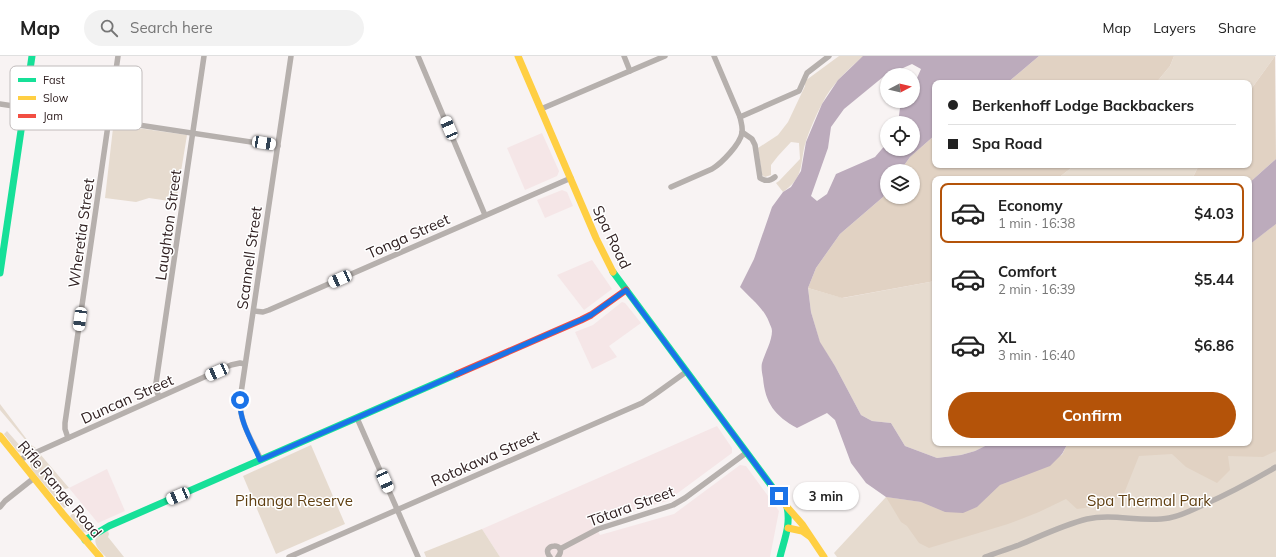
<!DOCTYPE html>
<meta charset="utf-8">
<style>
body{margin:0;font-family:Mulish,sans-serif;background:#f2f2f2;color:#222;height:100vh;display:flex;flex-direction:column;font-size:15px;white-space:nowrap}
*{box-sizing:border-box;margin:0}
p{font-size:13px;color:#767676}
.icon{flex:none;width:22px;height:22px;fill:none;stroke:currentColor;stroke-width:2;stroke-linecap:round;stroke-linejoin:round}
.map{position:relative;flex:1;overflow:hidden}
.panel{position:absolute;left:932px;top:120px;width:320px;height:270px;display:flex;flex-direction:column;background:#fff;border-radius:8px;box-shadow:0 1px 3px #0004}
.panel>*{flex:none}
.guide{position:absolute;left:932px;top:24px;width:320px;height:88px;border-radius:8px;box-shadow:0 1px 3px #0004;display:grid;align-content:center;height:88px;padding:0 16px;background:#fff}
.needle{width:26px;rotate:83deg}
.buttons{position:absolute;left:880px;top:12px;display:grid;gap:8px}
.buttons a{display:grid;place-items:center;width:40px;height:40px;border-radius:50%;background:#fff;box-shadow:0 1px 3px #0004;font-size:20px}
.end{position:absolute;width:18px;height:18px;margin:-9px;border:5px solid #1a73e8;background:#fff;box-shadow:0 0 0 2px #fff}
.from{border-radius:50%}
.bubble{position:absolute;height:28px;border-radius:14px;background:#fff;box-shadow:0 1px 3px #0004;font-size:13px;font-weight:700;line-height:28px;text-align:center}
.car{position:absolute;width:12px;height:24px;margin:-12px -6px;border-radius:5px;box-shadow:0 0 3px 1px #0007;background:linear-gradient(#fff 24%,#345 0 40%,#fff 0 76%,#345 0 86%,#fff 0)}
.guide b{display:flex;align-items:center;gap:14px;height:38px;font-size:15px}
.guide b+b{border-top:1px solid #e0e0e0}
.guide i{width:10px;height:10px;background:#222}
ul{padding:7px 0 0;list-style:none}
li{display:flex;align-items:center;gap:12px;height:60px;margin:0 8px 6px;padding:0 8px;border:2px solid transparent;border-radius:8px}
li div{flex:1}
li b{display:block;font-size:15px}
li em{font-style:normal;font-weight:700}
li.active{border-color:#b45309}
li>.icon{width:36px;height:36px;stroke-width:1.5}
.primary-button{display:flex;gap:8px;margin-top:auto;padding:8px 16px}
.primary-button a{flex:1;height:46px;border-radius:24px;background:#b45309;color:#fff;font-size:16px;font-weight:700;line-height:46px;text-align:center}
header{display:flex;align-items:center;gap:24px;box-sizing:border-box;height:56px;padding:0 20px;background:#fff;border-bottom:1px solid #e0e0e0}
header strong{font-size:19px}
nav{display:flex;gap:22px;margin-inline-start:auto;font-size:14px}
.search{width:280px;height:36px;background:#f2f2f2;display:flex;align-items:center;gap:10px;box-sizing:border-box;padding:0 14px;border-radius:22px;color:#767676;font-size:15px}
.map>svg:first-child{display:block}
.built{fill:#f5e6e7}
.green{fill:#e6dbcf}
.forest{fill:#e1d2c3}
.water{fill:#bcabbc;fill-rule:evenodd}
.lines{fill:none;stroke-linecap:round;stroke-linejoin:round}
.street{stroke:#b6b0ad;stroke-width:5.5}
.fast{stroke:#16e098;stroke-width:7}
.slow{stroke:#ffcf43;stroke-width:7}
.jam{stroke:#f24e42;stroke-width:7}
.route{stroke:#1a73e8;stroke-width:5}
.labels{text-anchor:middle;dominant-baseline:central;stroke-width:3;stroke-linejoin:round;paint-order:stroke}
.street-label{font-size:15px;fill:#302021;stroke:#fff}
.park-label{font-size:15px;fill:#5f3e10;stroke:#fff}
.key{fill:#fff;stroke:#c1bcbc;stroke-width:1}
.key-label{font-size:11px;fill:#302021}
</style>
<header>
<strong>Map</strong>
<div class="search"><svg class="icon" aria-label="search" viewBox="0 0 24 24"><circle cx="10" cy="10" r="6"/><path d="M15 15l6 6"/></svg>Search here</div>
<nav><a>Map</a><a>Layers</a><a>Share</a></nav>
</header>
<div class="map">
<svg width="1276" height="501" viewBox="0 0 1276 501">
<rect width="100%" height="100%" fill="#f8f3f3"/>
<g class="built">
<polygon points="542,77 559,115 558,118 557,120 525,134 507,92"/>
<polygon points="562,134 567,136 573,150 545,162 537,144"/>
<polygon points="592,204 612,233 584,254 557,219"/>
<polygon points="622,246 625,247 641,267 609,290 617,301 592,313 575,276 593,269"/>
<polygon points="717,370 732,392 732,397 667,445 593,466 600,479 674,458 740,409 746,410 779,455 770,501 500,501 482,473"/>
<polygon points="107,413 125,455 98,467 69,432"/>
</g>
<g class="green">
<path d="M839,0H864C848,13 831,29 822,48C816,59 810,73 806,85C799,107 806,120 783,136L776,127L779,125L800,103L799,87L791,86L778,100L771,109V119L765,121L762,119L758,92L778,79L788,66L805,30V25Z"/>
<polygon points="1174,0 1275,0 1249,36 1249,27 1156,27 1170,10"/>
<polygon points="116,69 187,79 176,146 149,142 136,146 105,142 113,72"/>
<polygon points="1075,109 1199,109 1192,123 1057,123"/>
<polygon points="1276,168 1276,501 837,501 834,497 886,441 921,446 1062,399 1068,387 1249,387 1249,189"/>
<polygon points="935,225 935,387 991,387 975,395 961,399 937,402 905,390 891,367 872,365 861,359 835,310 820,287 811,256 808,232 843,242"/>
<polygon points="0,348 31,389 36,392 23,397 18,396 4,378 7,375 22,392 28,387 0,354"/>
<polygon points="311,389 345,468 276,498 243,420"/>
<path d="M40,398L69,432L65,433L49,414L46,416L49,420L50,430L67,450L64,452L32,414C28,405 32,401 40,398Z"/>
<polygon points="73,457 90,477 83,476 70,460"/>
<polygon points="482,473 500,501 426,501 424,496"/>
<path d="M108,475L109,478L108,481L124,501H106C100,495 93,489 96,480Z"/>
</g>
<g class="forest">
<polygon points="1039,0 1174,0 1170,10 1156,27 1007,27"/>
<polygon points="1275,0 1276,103 1249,127 1249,123 1192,123 1199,109 1249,109 1249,36"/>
<polygon points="935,79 935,109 1075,109 1057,123 935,123 935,225 842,242 808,232 816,212 840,178 883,141 887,135 887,141 913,141 913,115 900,115 910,101"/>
<polygon points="1276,168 1276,395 1263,401 1228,400 1230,414 1217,427 1186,411 1172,398 1139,400 1123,440 1099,450 1077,453 1066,443 1039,456 1008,468 929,492 919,487 907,470 901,466 886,441 921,446 945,456 977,451 1000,429 1022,421 1062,399 1068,387 1249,387 1249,189"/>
</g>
<g class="water">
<path d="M863,0H1039L1007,27H935V79L910,101L900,115H887V135L883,141L840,178L816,212L808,232L811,256L820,286L835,310L861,359L872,365L891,367L905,390L937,402L961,399L975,395L991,387H1068L1062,398L1050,410L1000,429L977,451L963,457L945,456L921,446L886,441L866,427L851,407L835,364L827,357L797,372C775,360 765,347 763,322C762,317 761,311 762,307C765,297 772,285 772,275C772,272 770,269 769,266C763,251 751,243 740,231L754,203L772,151L783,136L791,131L801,115L806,86L822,48L838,24ZM912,8L921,13L913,31V45H904L900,52L898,67H913V93H887V87L875,101L836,118L827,138L817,145L811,140L828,92L831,71L844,53L883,21Z"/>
<polygon points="1276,103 1276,168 1249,189 1249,127"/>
</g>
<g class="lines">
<g class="street">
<polyline points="418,0 485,159"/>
<polyline points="624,0 630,15"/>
<polyline points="0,48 278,90"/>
<polyline points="541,53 665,0"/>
<polyline points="740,61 799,35 807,17 829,0"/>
<path d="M742,76L752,83L755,89L760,122C766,126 770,125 775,121"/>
<path d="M671,131L712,113C722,107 740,88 742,77C743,71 741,66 740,61L714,0"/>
<polyline points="254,255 263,256 269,254 571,122"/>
<polyline points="159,341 156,333 156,327 204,0"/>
<polyline points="357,362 418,501"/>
<polyline points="68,382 65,373 65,367 118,0"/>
<polyline points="19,404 231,309 240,307 245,308"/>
<path d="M261,404C252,385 239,365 240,344L291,0"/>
<polyline points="0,451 5,445 34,422"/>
<polyline points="560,493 598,473 673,449 685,442 746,397"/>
<polyline points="289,501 642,347 654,339 686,316"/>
<path d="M550,501C539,487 569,486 558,501"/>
<path d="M985,501C996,497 1008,493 1019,489C1041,480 1063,469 1087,463C1114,457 1142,467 1169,462C1181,460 1192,454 1203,449C1228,438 1252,425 1276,411"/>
</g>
<g class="fast">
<polyline points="613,216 776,436"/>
<polyline points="0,217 32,0"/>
<polyline points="85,484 109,470 457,318"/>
<path d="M780,501C784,484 791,469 787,451"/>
</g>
<g class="slow">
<polyline points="518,0 596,182 613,216"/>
<polyline points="0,380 63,458 100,501"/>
<polyline points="776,436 787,451 802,468 824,501"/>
<polyline points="788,472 802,475 809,480"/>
</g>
<polyline class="jam" points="457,318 581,264 591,259 626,234"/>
</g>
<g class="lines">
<path class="route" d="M240,344C239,365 252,385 260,404L581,264L591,259L626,234L779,440"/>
</g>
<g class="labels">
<g class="street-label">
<text transform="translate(168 169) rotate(-82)">Laughton Street</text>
<text transform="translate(81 177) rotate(-82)">Wheretia Street</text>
<text transform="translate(408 180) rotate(-24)">Tonga Street</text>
<text transform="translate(612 181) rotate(64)">Spa Road</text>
<text transform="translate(249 202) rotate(-82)">Scannell Street</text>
<text transform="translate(127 343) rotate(-24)">Duncan Street</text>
<text transform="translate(485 402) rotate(-24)">Rotokawa Street</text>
<text transform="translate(60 433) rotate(50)">Rifle Range Road</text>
<text transform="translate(631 450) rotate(-20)">Tōtara Street</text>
</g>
<g class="park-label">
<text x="294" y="444">Pihanga Reserve</text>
<text x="1149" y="444">Spa Thermal Park</text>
</g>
</g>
<rect x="10" y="10" width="132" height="64" rx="6" class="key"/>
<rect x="18" y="22" width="18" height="4" fill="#16e098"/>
<rect x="18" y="40" width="18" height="4" fill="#ffcf43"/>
<rect x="18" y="58" width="18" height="4" fill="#f24e42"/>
<g class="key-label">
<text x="43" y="28">Fast</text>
<text x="43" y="46">Slow</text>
<text x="43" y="64">Jam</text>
</g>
</svg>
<div class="buttons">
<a><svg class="needle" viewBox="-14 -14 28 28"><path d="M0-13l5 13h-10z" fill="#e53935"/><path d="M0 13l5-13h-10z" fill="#767676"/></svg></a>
<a><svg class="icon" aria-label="locate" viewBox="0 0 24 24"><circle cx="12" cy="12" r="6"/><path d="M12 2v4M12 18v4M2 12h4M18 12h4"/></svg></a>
<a><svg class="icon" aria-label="layers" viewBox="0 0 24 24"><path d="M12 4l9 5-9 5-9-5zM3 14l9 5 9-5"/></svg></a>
</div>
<i class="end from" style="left:240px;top:344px"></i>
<i class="end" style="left:779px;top:440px"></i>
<div class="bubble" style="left:793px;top:426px;width:66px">3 min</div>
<i class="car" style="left:449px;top:72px;rotate:337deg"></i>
<i class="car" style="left:264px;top:87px;rotate:99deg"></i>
<i class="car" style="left:340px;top:223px;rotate:246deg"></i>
<i class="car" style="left:80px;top:263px;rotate:188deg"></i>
<i class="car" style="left:217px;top:316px;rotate:246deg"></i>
<i class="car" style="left:385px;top:425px;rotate:156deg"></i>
<i class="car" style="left:178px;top:440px;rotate:247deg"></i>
<div class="guide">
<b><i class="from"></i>Berkenhoff Lodge Backbackers</b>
<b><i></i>Spa Road</b>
</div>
<section class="panel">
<ul>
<li class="active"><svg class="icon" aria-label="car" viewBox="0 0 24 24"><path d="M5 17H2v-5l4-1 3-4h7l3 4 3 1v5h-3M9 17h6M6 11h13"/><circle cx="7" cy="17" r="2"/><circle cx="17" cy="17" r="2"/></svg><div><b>Economy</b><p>1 min · 16:38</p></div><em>$4.03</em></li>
<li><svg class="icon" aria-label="car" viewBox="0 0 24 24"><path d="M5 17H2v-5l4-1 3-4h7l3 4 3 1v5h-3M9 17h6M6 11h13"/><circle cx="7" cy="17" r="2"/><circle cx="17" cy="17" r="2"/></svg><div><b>Comfort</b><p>2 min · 16:39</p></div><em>$5.44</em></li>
<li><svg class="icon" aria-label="car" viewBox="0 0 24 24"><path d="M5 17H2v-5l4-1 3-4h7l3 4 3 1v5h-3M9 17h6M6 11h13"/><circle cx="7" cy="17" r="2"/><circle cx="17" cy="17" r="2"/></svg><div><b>XL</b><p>3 min · 16:40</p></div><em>$6.86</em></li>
</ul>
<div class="primary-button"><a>Confirm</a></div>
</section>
</div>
